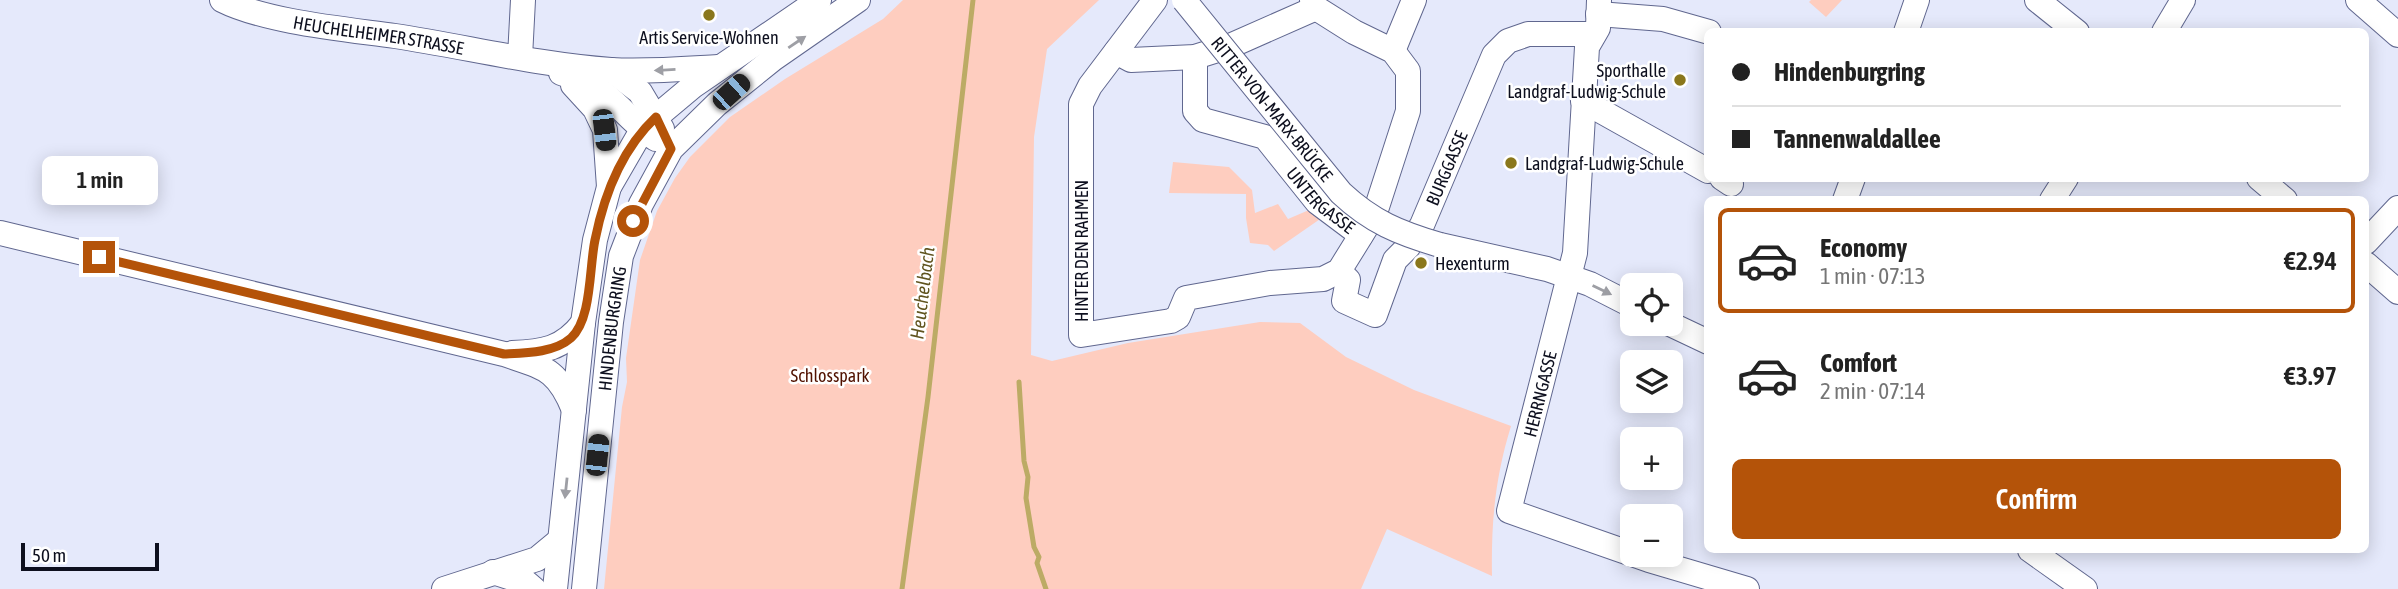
<!DOCTYPE html>
<meta charset="utf-8">
<style>
body{margin:0;font-family:"Asap Condensed",sans-serif;background:#f2f2f2;color:#222;height:100vh;display:flex;flex-direction:column;font-size:26px;white-space:nowrap}
*{box-sizing:border-box;margin:0}
p{font-size:23px;color:#767676}
.icon{flex:none;width:38px;height:38px;fill:none;stroke:currentColor;stroke-width:2;stroke-linecap:round;stroke-linejoin:round}
.map{position:relative;flex:1;overflow:hidden}
.drawer{position:absolute;left:1704px;top:196px;width:665px;height:357px;display:flex;flex-direction:column;background:#fff;border-radius:10px;box-shadow:0 4px 18px #0003}
.drawer>*{flex:none}
.hud{position:absolute;left:1704px;top:28px;width:665px;height:154px;border-radius:10px;box-shadow:0 4px 18px #0003;display:grid;align-content:center;height:154px;padding:0 28px;background:#fff}
.controls{position:absolute;left:1620px;top:273px;display:grid;gap:14px}
.controls a{display:grid;place-items:center;width:63px;height:63px;border-radius:10px;background:#fff;box-shadow:0 4px 18px #0003;font-size:35px}
.scale{position:absolute;left:21px;bottom:18px;width:138px;box-sizing:border-box;padding-left:7px;border:4px solid #0d0f1e;border-top:0;font-size:19px;line-height:24px;white-space:nowrap;color:#0d0f1e;-webkit-text-stroke:5px #fff;paint-order:stroke}
.end{position:absolute;width:32px;height:32px;margin:-16px;border:9px solid #b45309;background:#fff;box-shadow:0 0 0 4px #fff}
.from{border-radius:50%}
.bubble{position:absolute;height:49px;border-radius:10px;background:#fff;box-shadow:0 4px 18px #0003;font-size:23px;font-weight:600;line-height:49px;text-align:center}
.car{position:absolute;width:21px;height:42px;margin:-21px -10px;border-radius:9px;box-shadow:0 0 5px 2px #0007;background:linear-gradient(#222 24%,#8ab4d8 0 40%,#222 0 76%,#8ab4d8 0 86%,#222 0)}
.hud b{display:flex;align-items:center;gap:24px;height:66px;font-size:26px}
.hud b+b{border-top:2px solid #e0e0e0}
.hud i{width:18px;height:18px;background:#222}
ul{padding:12px 0 0;list-style:none}
li{display:flex;align-items:center;gap:21px;height:105px;margin:0 14px 10px;padding:0 14px;border:4px solid transparent;border-radius:10px}
li div{flex:1}
li b{display:block;font-size:26px}
li em{font-style:normal;font-weight:600}
li.selected{border-color:#b45309}
li>.icon{width:63px;height:63px;stroke-width:1.5}
.button{display:flex;gap:14px;margin-top:auto;padding:14px 28px}
.button a{flex:1;height:80px;border-radius:10px;background:#b45309;color:#fff;font-size:28px;font-weight:600;line-height:80px;text-align:center}
.map>svg:first-child{display:block}
.green{fill:#fecdbf}
.lines{fill:none;stroke-linecap:round;stroke-linejoin:round}
.stream{stroke:#bcab65;stroke-width:5}
.minor-casing{stroke:#60678f;stroke-width:26}
.minor{stroke:#fff;stroke-width:24}
.minor-bridge-casing{stroke:#60678f;stroke-width:26;stroke-linecap:butt}
.minor-bridge{stroke:#fff;stroke-width:24}
.oneway{fill:#9e9fa5}
.route{stroke:#b45309;stroke-width:9}
.poi-dot{fill:#8a771c;stroke:#fff;stroke-width:2.5}
.labels{text-anchor:middle;dominant-baseline:central;stroke-width:5;stroke-linejoin:round;paint-order:stroke}
.street-label{font-size:18px;fill:#0d0f1e;stroke:#fff}
.poi-label{font-size:18px;fill:#0d0f1e;stroke:#fff;text-anchor:start}
.park-label{font-size:18px;fill:#511200;stroke:#fff}
.water-label{font-size:19px;font-style:italic;fill:#60541f;stroke:#fff}
</style>
<div class="map">
<svg width="2398" height="589" viewBox="0 0 2398 589">
<rect width="100%" height="100%" fill="#e5e9fb"/>
<g class="green">
<path d="M903,0H1099L1047,49L1034,137L1031,355L1052,361L1128,343L1260,322L1300,323L1346,357L1414,390L1511,426C1495,478 1491,523 1492,576L1387,529L1361,589H604L622,407L627,382L626,358L640,260L657,211L675,178L690,157L730,117L785,79L883,19Z"/>
<polygon points="1811,0 1842,0 1826,17 1809,2"/>
<polygon points="1173,162 1229,167 1252,190 1255,213 1278,204 1288,219 1316,207 1323,217 1274,251 1268,245 1250,243 1246,218 1246,194 1169,193"/>
</g>
<g class="lines">
<g class="stream">
<polyline points="1019,382 1024,461 1028,477 1026,498 1034,547 1039,557 1037,563 1046,589"/>
<polyline points="902,589 928,397 973,0"/>
</g>
<defs>
<g id="minor">
<path id="s1" d="M222,0C266,22 345,29 395,36C467,47 539,65 611,70C647,72 683,69 718,67"/>
<polyline points="1155,0 1090,86 1081,104 1081,335 1171,321 1178,317 1186,298 1270,283 1323,279 1339,271 1375,213 1408,111 1408,71 1393,51 1354,32 1316,8 1312,0"/>
<polyline points="1599,0 1598,28 1587,47 1575,253 1509,511 1649,560 1747,589"/>
<polyline points="2037,0 2077,32"/>
<polyline points="2358,0 2398,35"/>
<polyline points="1598,14 1663,19 1709,32"/>
<polyline points="1906,32 1917,0"/>
<polyline points="2164,32 2183,0"/>
<polyline points="1393,51 1414,0"/>
<polyline points="1116,52 1131,60 1195,57 1230,46 1316,8"/>
<polyline points="520,57 523,0"/>
<path id="s2" d="M1195,57V111L1203,120L1265,137L1317,202L1361,235"/>
<polyline points="611,70 640,92 662,129"/>
<path d="M561,73C571,77 583,79 592,85C616,99 632,124 656,139"/>
<polyline points="573,85 595,109 605,130 609,187"/>
<polyline points="1583,101 1708,171"/>
<polyline points="1722,178 1731,184"/>
<polyline points="2259,178 2285,200"/>
<polyline points="1845,200 1853,178"/>
<polyline points="2052,200 2066,178"/>
<path d="M0,233L504,354C544,368 557,368 574,410"/>
<polyline points="2366,242 2398,208"/>
<polyline points="1440,245 1547,269 1590,284 1633,306"/>
<polyline points="2366,264 2398,292"/>
<path id="s3" d="M1339,271L1348,280L1344,301L1375,315L1395,260L1408,247L1422,225L1494,55L1508,41L1528,34H1594"/>
<polyline points="1670,324 1708,342"/>
<path d="M512,353C543,352 563,349 583,323"/>
<polyline points="2030,550 2085,589"/>
<polyline points="493,572 527,583 534,589"/>
<polyline points="444,589 537,559 560,540"/>
<polyline points="555,589 583,323 595,240 609,187 642,130 656,117 693,86 819,0"/>
<path id="s4" d="M584,589L611,322L621,256L641,204L671,149L717,104L773,59L858,0"/>
</g>
</defs>
<use href="#minor" class="minor-casing"/>
<use href="#minor" class="minor"/>
<defs>
<g id="minor-bridge">
<path id="s5" d="M1184,0L1341,193C1372,222 1399,233 1440,245"/>
</g>
</defs>
<use href="#minor-bridge" class="minor-bridge-casing"/>
<use href="#minor-bridge" class="minor-bridge"/>
</g>
<defs><path id="oneway-solid" d="M-6-.8H1V-3.2L6.5 0L1 3.2V.8H-6Z" transform="scale(1.75)"/></defs>
<g class="oneway">
<use href="#oneway-solid" transform="translate(797 42) rotate(-34)"/>
<use href="#oneway-solid" transform="translate(665 70) rotate(177)"/>
<use href="#oneway-solid" transform="translate(1602 290) rotate(26)"/>
<use href="#oneway-solid" transform="translate(566 488) rotate(96)"/>
</g>
<g class="lines">
<path class="route" d="M99,257L504,354C525,353 554,353 571,338C592,319 589,268 595,240C604,195 622,149 656,117L671,149L633,221"/>
</g>
<g class="poi-dot">
<circle cx="709" cy="15" r="7"/>
<circle cx="1680" cy="80" r="7"/>
<circle cx="1511" cy="163" r="7"/>
<circle cx="1421" cy="263" r="7"/>
</g>
<g class="labels">
<g class="street-label">
<text stroke="none"><textPath href="#s1" startOffset="161">HEUCHELHEIMER STRASSE</textPath></text>
<text stroke="none"><textPath href="#s5" startOffset="140">RITTER-VON-MARX-BRÜCKE</textPath></text>
<text stroke="none"><textPath href="#s3" startOffset="233">BURGGASSE</textPath></text>
<text stroke="none"><textPath href="#s2" startOffset="215">UNTERGASSE</textPath></text>
<text transform="translate(1081 251) rotate(-90)">HINTER DEN RAHMEN</text>
<text stroke="none"><textPath href="#s4" startOffset="262">HINDENBURGRING</textPath></text>
<text transform="translate(1540 394) rotate(-76)">HERRNGASSE</text>
</g>
<g class="poi-label">
<text x="709" y="37" text-anchor="middle">Artis Service-Wohnen</text>
<text x="1666" y="70" text-anchor="end">Sporthalle<tspan x="1666" dy="21">Landgraf-Ludwig-Schule</tspan></text>
<text x="1525" y="163">Landgraf-Ludwig-Schule</text>
<text x="1435" y="263">Hexenturm</text>
</g>
<g class="park-label">
<text x="830" y="375">Schlosspark</text>
</g>
<g class="water-label">
<text transform="translate(922 293) rotate(-83)">Heuchelbach</text>
</g>
</g>
</svg>
<div class="controls">
<a><svg class="icon" aria-label="locate" viewBox="0 0 24 24"><circle cx="12" cy="12" r="6"/><path d="M12 2v4M12 18v4M2 12h4M18 12h4"/></svg></a>
<a><svg class="icon" aria-label="layers" viewBox="0 0 24 24"><path d="M12 4l9 5-9 5-9-5zM3 14l9 5 9-5"/></svg></a>
<a>+</a>
<a>−</a>
</div>
<div class="scale">50 m</div>
<i class="end from" style="left:633px;top:221px"></i>
<i class="end" style="left:99px;top:257px"></i>
<div class="bubble" style="left:42px;top:156px;width:116px">1 min</div>
<i class="car" style="left:731px;top:92px;rotate:48deg"></i>
<i class="car" style="left:604px;top:130px;rotate:173deg"></i>
<i class="car" style="left:597px;top:455px;rotate:6deg"></i>
<div class="hud">
<b><i class="from"></i>Hindenburgring</b>
<b><i></i>Tannenwaldallee</b>
</div>
<section class="drawer">
<ul>
<li class="selected"><svg class="icon" aria-label="car" viewBox="0 0 24 24"><path d="M5 17H2v-5l4-1 3-4h7l3 4 3 1v5h-3M9 17h6M6 11h13"/><circle cx="7" cy="17" r="2"/><circle cx="17" cy="17" r="2"/></svg><div><b>Economy</b><p>1 min · 07:13</p></div><em>€2.94</em></li>
<li><svg class="icon" aria-label="car" viewBox="0 0 24 24"><path d="M5 17H2v-5l4-1 3-4h7l3 4 3 1v5h-3M9 17h6M6 11h13"/><circle cx="7" cy="17" r="2"/><circle cx="17" cy="17" r="2"/></svg><div><b>Comfort</b><p>2 min · 07:14</p></div><em>€3.97</em></li>
</ul>
<div class="button"><a>Confirm</a></div>
</section>
</div>
